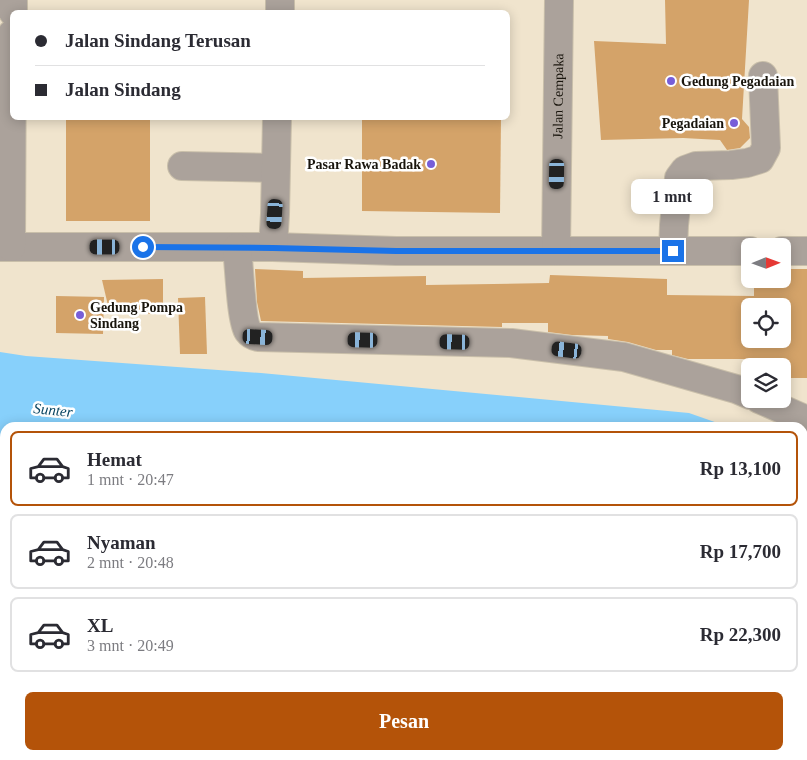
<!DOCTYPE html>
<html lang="id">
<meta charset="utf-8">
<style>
body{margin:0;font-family:Georgia,serif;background:#f2f2f3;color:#2b2b33;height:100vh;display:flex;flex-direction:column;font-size:19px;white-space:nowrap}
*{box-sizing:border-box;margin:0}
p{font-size:16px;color:#7c7c81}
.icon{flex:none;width:28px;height:28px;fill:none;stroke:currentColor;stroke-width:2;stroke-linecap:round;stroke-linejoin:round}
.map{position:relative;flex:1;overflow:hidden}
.sheet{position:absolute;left:0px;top:422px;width:808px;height:338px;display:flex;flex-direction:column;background:#fff;border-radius:15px 15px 0 0;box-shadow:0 2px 12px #0003}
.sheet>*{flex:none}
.guide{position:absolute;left:10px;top:10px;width:500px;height:110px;border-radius:8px;box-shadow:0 2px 12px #0003;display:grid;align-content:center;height:110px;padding:0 25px;background:#fff}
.needle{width:32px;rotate:89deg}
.controls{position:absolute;left:741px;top:238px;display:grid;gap:10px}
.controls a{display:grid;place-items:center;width:50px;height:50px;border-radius:8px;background:#fff;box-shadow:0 2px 12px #0003;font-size:25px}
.end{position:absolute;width:22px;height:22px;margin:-11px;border:6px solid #1a73e8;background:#fff;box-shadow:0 0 0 2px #fff}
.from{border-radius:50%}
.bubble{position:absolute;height:35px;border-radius:8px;background:#fff;box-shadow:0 2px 12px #0003;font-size:16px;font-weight:700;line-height:35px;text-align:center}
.car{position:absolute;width:15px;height:30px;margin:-15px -8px;border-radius:6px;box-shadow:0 0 4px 1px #0007;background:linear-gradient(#222 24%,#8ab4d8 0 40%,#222 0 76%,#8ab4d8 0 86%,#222 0)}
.guide b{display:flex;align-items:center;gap:18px;height:48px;font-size:19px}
.guide b+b{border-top:1px solid #e1e1e2}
.guide i{width:12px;height:12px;background:#2b2b33}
ul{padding:9px 0 0;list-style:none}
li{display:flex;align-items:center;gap:15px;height:75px;margin:0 10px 8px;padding:0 15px;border:2px solid #e1e1e2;border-radius:8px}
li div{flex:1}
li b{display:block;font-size:19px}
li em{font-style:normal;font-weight:700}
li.selected{border-color:#b45309}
li>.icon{width:45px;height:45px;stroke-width:1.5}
.primary-button{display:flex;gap:10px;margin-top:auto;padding:10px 25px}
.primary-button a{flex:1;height:58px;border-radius:8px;background:#b45309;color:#fff;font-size:20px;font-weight:700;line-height:58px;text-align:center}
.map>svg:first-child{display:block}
.water{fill:#87d0fb}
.building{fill:#d4a369;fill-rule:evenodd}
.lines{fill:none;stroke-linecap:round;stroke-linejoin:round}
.minor-casing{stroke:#c9bfaa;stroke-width:30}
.minor{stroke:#aba29b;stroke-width:28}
.route{stroke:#1a73e8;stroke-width:6}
.poi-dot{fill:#775ed8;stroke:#fff;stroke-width:2}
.labels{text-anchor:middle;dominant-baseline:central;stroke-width:5;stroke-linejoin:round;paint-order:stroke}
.poi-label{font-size:14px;font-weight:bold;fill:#19150d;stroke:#fff;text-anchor:start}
.street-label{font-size:14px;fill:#19150d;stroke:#fff}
.water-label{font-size:15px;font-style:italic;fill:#0a4663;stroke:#fff}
</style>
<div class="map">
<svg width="807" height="760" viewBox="0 0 807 760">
<rect width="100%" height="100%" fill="#f0e4cd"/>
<g class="water">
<polygon points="0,352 26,356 261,373 689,413 729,427 5,428 5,477 0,476"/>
<polygon points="802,454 807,456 807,595 802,594"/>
</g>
<g class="building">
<polygon points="665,0 749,0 742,119 749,127 750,138 740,148 727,150 720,140 683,138 601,140 594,41 666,44"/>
<rect x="66" y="118" width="84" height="103"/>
<polygon points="362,118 501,118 500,213 362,211"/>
<path d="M255,269L303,271V278L426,276V285L549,283L550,275L667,279V295L754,296V279H782V269H807V378H782V366H754V359H688L672,355V350H656L628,342L608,339V336L572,335L548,332V323H502V327L261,321L257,302ZM750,306H782V339H750Z"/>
<polygon points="163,279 163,314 110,314 102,280"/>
<polygon points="56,296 104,297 103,334 56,333"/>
<polygon points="205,297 207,354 180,354 178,298"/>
</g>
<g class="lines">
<defs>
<g id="minor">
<polyline points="13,12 13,0"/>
<polyline points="280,12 280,0"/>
<polyline points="182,166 275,168"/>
<polyline points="0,247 273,247 396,251 750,251"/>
<polyline points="11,247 12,34"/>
<polyline points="273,247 275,214 277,118"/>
<path d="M237,248C239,263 241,321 248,331C251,335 254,336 258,337L511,343L624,357L736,389L750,395"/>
<path id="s1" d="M556,251L559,0"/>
<polyline points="673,251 674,225 679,178 685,170 696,166 731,165 747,163 760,159 766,148 763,76"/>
<polyline points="782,251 807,251"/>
<polyline points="759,399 807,420"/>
<polyline points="0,497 5,497"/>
<polyline points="802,592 807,584"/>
<polyline points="802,630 807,633"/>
<polyline points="91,760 92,755"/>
<polyline points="266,760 266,755"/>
<polyline points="436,760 436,755"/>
<polyline points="600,760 600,755"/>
<polyline points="769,760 769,755"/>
</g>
</defs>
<use href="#minor" class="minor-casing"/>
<use href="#minor" class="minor"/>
</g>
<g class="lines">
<polyline class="route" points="143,247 273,248 396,251 673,251"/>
</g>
<g class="poi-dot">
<circle cx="671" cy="81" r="5"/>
<circle cx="734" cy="123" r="5"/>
<circle cx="431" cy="164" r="5"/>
<circle cx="80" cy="315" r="5"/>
</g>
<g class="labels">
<g class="poi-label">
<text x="681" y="81">Gedung Pegadaian</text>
<text x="724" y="123" text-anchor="end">Pegadaian</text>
<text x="421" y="164" text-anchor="end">Pasar Rawa Badak</text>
<text x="90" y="307">Gedung Pompa<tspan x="90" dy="16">Sindang</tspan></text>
</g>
<g class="street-label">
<text stroke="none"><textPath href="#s1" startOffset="155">Jalan Cempaka</textPath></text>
</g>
<g class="water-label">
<text transform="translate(53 410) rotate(6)">Sunter</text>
</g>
</g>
</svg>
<div class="controls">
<a><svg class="needle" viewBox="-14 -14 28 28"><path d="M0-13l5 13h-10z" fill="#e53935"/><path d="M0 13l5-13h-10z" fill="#7c7c81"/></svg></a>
<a><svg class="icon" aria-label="locate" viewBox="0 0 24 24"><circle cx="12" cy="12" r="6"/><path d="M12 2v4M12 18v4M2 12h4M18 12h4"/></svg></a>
<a><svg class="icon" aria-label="layers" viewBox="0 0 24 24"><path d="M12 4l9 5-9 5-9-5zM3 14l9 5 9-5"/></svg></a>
</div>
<i class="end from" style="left:143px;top:247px"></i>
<i class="end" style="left:673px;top:251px"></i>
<div class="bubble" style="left:631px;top:179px;width:82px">1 mnt</div>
<i class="car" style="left:557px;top:174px;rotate:181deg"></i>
<i class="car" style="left:275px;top:214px;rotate:184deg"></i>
<i class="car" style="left:105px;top:247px;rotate:270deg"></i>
<i class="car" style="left:258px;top:337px;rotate:93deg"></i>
<i class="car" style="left:363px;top:340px;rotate:271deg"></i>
<i class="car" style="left:455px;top:342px;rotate:271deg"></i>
<i class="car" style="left:567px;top:350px;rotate:277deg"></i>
<div class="guide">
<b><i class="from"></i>Jalan Sindang Terusan</b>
<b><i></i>Jalan Sindang</b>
</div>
<section class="sheet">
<ul>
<li class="selected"><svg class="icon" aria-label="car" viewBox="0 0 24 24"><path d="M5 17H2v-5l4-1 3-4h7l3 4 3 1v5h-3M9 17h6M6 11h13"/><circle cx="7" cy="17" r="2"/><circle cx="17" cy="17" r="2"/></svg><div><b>Hemat</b><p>1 mnt · 20:47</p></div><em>Rp 13,100</em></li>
<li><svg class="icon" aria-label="car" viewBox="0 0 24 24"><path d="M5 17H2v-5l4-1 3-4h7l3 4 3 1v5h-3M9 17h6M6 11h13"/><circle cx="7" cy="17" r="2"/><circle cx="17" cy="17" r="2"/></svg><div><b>Nyaman</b><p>2 mnt · 20:48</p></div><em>Rp 17,700</em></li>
<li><svg class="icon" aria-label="car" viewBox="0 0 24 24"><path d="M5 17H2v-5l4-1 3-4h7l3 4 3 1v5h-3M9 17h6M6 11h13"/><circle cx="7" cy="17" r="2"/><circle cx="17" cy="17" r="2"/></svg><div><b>XL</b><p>3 mnt · 20:49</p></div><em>Rp 22,300</em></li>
</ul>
<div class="primary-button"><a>Pesan</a></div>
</section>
</div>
